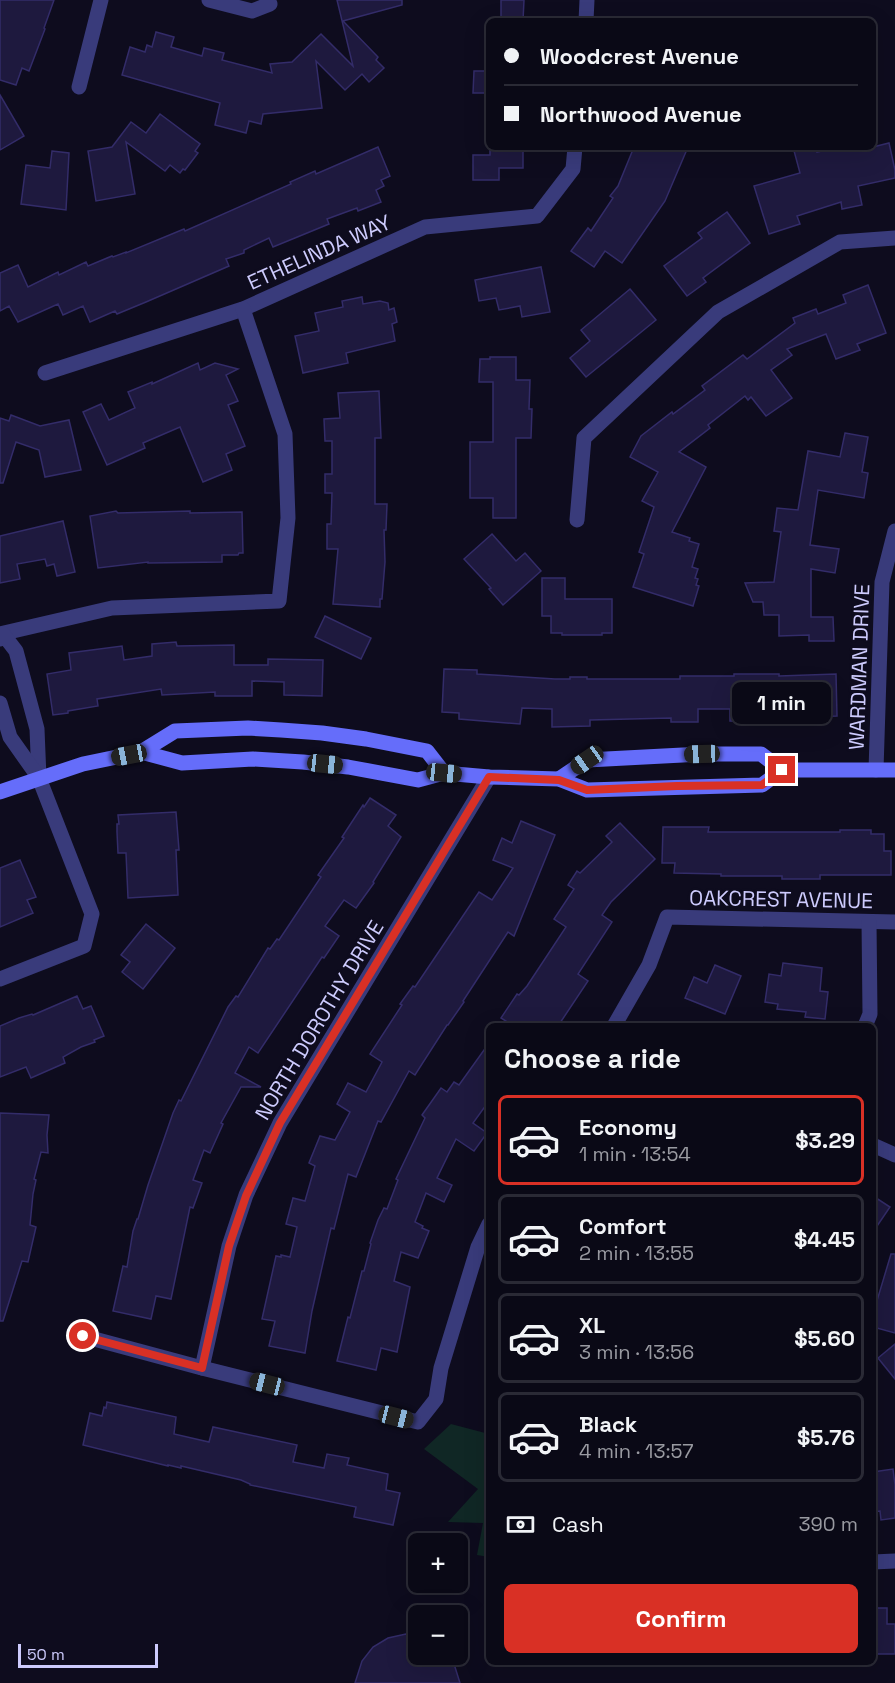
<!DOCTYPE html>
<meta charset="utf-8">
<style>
body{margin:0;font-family:"Space Grotesk",sans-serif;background:#13121f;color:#f1f3f6;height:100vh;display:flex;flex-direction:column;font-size:22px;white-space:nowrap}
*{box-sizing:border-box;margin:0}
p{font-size:20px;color:#999aa1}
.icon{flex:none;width:33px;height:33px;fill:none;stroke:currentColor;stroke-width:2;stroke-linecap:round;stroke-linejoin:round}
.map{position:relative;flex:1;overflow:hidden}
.side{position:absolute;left:486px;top:1023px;width:390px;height:642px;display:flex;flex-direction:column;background:#0a0916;border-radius:9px;box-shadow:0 6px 24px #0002,0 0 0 2px #2a2a35}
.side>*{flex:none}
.hud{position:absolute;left:486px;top:18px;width:390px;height:132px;border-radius:9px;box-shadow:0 6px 24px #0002,0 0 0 2px #2a2a35;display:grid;align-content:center;height:132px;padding:0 18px;background:#0a0916}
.tools{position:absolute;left:408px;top:1533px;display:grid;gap:12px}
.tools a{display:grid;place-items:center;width:60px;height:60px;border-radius:9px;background:#0a0916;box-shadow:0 6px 24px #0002,0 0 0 2px #2a2a35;font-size:30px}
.scale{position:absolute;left:18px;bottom:15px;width:140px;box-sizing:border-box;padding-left:6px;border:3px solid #cdcbfd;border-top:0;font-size:16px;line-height:21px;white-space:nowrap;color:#cdcbfd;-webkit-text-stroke:4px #0e0c1e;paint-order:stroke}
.end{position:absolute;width:27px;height:27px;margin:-14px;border:8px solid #d93025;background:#fff;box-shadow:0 0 0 3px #fff}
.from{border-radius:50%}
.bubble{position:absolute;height:42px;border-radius:9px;background:#0a0916;box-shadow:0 6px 24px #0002,0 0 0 2px #2a2a35;font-size:20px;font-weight:600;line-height:42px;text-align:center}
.car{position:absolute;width:18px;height:36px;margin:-18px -9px;border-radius:8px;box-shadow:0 0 4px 2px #0007;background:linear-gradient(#222 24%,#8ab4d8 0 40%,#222 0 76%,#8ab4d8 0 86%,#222 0)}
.hud b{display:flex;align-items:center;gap:21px;height:57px;font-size:22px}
.hud b+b{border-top:2px solid #2a2a35}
.hud i{width:15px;height:15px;background:#f1f3f6}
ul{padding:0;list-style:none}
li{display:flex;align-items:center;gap:18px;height:90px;margin:0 12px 9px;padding:0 6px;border:3px solid #2a2a35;border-radius:9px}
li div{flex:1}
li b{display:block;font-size:22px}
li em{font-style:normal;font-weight:600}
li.active{border-color:#d93025}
li>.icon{width:54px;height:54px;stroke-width:1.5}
h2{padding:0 18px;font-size:27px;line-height:72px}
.pay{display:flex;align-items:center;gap:15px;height:66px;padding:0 18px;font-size:22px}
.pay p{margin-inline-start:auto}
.action{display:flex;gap:12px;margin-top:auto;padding:12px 18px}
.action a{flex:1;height:69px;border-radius:9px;background:#d93025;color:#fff;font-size:24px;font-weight:600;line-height:69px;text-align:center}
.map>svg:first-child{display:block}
.green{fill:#102725}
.building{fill:#1e193e;stroke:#332c69;stroke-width:1.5}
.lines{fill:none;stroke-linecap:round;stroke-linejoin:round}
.street{stroke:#393b7b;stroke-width:15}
.secondary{stroke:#656dfa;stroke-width:15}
.route{stroke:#d93025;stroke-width:8}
.labels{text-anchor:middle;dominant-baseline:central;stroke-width:5;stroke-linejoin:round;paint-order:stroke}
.street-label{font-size:21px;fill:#cdcbfd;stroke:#0e0c1e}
</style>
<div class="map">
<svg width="895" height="1683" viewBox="0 0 895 1683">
<rect width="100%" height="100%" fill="#0e0c1e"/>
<polygon class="green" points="451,1424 489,1434 489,1557 477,1555 483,1523 448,1522 478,1489 424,1449"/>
<g class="building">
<polygon points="0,0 54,0 44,28 45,29 29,71 22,68 16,85 0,80"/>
<polygon points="337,0 402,0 402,5 343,21 378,57 376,60 384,68 369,82 362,74 345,90 316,61 322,108 263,114 261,124 249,121 246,133 215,125 220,103 122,75 130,47 145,52 147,45 152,47 156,32 174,37 171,47 202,56 204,48 224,53 222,60 272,73 270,64 292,62 321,34 353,66"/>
<polygon points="501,0 524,0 523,21 501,21"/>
<polygon points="474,71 489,71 489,93 473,93"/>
<polygon points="0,95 24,136 0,150"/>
<polygon points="160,114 200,144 195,151 198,153 185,170 183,169 180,173 170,165 165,171 126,142 135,194 96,201 88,151 112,147 131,122 146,133"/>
<polygon points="889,143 895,170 895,178 858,186 862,205 842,209 841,202 797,216 800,224 769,234 754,186 800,173 793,147 816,147 817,152 840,147 873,147"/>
<polygon points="378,147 390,176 381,180 384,186 376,190 381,202 358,211 357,208 327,219 329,224 273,247 269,238 244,250 244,253 226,259 229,266 146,302 117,314 115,311 90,322 83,306 63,315 58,304 18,322 9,306 0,311 0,273 18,265 28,287 58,272 59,275 86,262 88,266 112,256 113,257 126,252 126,253 184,229 185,231 291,184 290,182 315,171 316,174"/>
<polygon points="490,147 523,147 523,168 499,168 499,180 473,180 473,155 490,155"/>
<polygon points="634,147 688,147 665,201 622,263 605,251 594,267 571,251 588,228 591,231 613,198 610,196 618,186"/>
<polygon points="52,151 69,153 66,210 21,204 26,165 50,168"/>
<polygon points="727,212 750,243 703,278 706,282 687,296 664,266 702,238 698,233"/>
<polygon points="541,267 550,312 522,317 520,306 499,310 496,298 479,301 475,280"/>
<polygon points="868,285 886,333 857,344 860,350 836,359 826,334 787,349 792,355 771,370 792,398 766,416 751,397 748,400 745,396 708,425 710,428 679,452 706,467 672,532 690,538 689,541 699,544 692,567 698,569 695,578 698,579 696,585 699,586 693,606 633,587 644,554 639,552 654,507 642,501 658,472 630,457 641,436 672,412 673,414 705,390 702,386 743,355 747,359 795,323 793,318 816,309 818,314 846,303 843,295"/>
<polygon points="630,289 656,320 586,377 570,358 590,341 581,330"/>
<polygon points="362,297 363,304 380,301 388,303 389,310 394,308 397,322 392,324 395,341 346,353 348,363 303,373 295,336 319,331 315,313 343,307 342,301"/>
<polygon points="490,357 516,357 516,380 530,380 529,409 532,409 531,438 516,438 516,518 493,518 493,498 470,498 470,442 493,442 493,382 479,382 480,359 490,359"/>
<polygon points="198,363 200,370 215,363 238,369 226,375 238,401 228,405 245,446 226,454 232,470 203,482 180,427 143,443 145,448 107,465 83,412 101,404 109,420 135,408 128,392 152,382 152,384"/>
<polygon points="379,391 381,438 375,438 375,504 387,504 386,530 384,530 385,562 382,599 380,599 380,607 333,604 338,549 327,549 327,524 331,524 332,493 325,493 325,474 332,474 332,441 325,441 324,419 340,418 338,393"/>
<polygon points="11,415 40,426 69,420 81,470 45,477 39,450 16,442 3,483 0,483 0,418 9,421"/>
<polygon points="845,433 868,437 862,472 868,473 864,498 818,490 810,545 839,549 835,573 811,569 811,617 833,617 834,641 809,641 809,635 779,636 779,615 764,615 763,602 753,602 745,583 774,582 781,532 774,531 777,508 798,510 808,451 840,457"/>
<polygon points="116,511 118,513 190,511 190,513 242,512 243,553 239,553 238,555 222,555 222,562 148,563 148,562 98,568 90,516"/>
<polygon points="63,521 75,572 57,576 54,564 47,566 45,559 17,564 20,579 0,583 0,536"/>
<polygon points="492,534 516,561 525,553 541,571 503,605 489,589 491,588 464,559"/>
<polygon points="542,578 565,578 565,599 612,599 612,633 602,633 602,635 562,635 562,633 551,633 551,616 542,616"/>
<polygon points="325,616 371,638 361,659 315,637"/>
<polygon points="176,642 177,646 234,645 234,665 268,665 268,659 323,660 322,696 284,695 284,682 252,681 252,696 215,696 215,692 162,695 161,689 97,699 98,706 68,711 68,713 53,715 47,674 71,670 69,653 122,646 124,660 152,656 152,644"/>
<polygon points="444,669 477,670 477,674 555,679 570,679 570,677 587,677 587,679 680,679 680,676 734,676 734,674 779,674 779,676 836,674 837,716 769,718 769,721 730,721 730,709 698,709 698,722 671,722 671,718 590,720 590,726 552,727 552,709 522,708 520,724 459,719 459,713 442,712"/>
<polygon points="370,798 396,815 388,826 401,837 373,882 374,883 356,908 344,900 325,926 339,936 324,958 322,957 258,1053 249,1047 235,1073 261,1087 241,1087 221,1123 223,1124 210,1153 204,1150 193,1180 202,1183 193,1208 190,1207 171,1299 156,1296 151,1319 113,1311 123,1266 127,1267 133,1231 137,1219 138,1219 148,1185 173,1113 179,1100 181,1101 228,1007 236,996 238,997 268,948 270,949 277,939 279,940 321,877 318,875 344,838 342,837 363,805 364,807"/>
<polygon points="176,812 179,850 176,850 178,895 128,898 126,853 118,853 117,832 117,824 119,824 118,815"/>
<polygon points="521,821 555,835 514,936 508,932 463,1001 464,1002 448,1025 447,1025 415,1075 409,1071 381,1122 378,1121 356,1177 348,1174 334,1229 331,1228 312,1311 305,1353 269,1346 275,1321 262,1319 276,1256 281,1257 281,1255 290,1257 297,1227 286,1224 293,1198 305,1201 315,1166 309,1163 320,1136 335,1140 350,1112 337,1104 348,1083 366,1092 382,1062 370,1054 402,1005 400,1004 413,986 415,987 479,892 492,900 513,868 493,860 502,838 512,843"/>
<polygon points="620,823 655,859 611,902 602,915 612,922 578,974 588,981 558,1026 514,1026 501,1018 517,994 519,995 527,986 566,927 554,919 574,889 568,885 577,871 580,873 612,842 606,836"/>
<polygon points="663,827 709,827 708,832 840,832 840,830 871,830 871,834 884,834 884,851 891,851 891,875 820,875 820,879 782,879 782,876 721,876 721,874 674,873 675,863 662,863"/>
<polygon points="20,860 36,897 27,900 33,913 0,927 0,868"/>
<polygon points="146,924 175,948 143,989 122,972 130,962 121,955"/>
<polygon points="783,963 822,968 820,991 828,992 825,1019 805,1017 806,1012 777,1009 778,1004 765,1002 769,974 781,976"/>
<polygon points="715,965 741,976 725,1014 685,998 694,977 707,983"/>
<polygon points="77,996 83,1009 91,1006 104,1036 94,1040 95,1042 81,1047 63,1057 65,1063 31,1078 26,1067 0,1077 0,1026 19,1018 32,1014 33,1015"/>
<polygon points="489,1043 489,1101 473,1123 487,1133 474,1151 456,1139 437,1178 452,1185 444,1202 426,1193 415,1222 423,1226 422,1228 429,1231 418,1258 401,1252 394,1281 410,1287 397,1352 381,1348 376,1370 337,1361 348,1317 350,1318 362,1271 364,1271 371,1244 370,1243 378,1220 384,1208 387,1209 398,1180 396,1179 425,1118 422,1115 441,1088 447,1092 454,1082 459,1085"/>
<polygon points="0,1113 49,1115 47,1135 48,1153 41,1152 34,1179 36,1180 33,1194 30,1225 36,1227 28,1262 22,1261 3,1321 0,1321"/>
<polygon points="873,1196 890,1207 873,1232"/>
<polygon points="891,1254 895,1254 895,1333 873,1327 873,1314"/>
<polygon points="895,1344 895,1379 878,1358"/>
<polygon points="107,1402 176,1417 174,1434 209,1442 213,1427 297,1445 293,1462 324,1468 327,1454 349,1458 347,1465 388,1474 386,1490 400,1493 393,1525 354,1517 356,1507 250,1485 250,1484 241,1480 181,1466 181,1468 168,1465 168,1466 83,1445 90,1413 102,1416 104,1407 106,1408"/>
<polygon points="893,1469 895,1485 895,1518 881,1520 880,1511 873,1512 873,1472"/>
<polygon points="873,1608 887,1608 887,1624 895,1624 895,1654 873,1654"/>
<polygon points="406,1634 418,1635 418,1654 447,1654 455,1667 460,1683 355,1683 362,1661 373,1647 388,1638"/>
</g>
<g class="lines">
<g class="street">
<polyline points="209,0 252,11 270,4"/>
<polyline points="586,21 587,0"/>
<polyline points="79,87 101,0"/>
<polyline points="45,373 243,309 425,227 537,216 573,169 575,147"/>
<polyline points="577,520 584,438 718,312 840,242 895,238"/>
<polyline points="0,634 112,608 279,601 288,518 285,434 243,309"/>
<polyline points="0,639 3,634 16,651 37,729 39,778"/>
<polyline points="0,703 10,737 39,778 92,914 84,946 0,979"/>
<polyline points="876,770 882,582 895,531"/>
<polyline points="614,1026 649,965 667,917 895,922"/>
<polyline points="865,1026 870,1014 869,922"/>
<polyline points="873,1145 895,1155"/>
<polyline points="83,1336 202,1368 418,1422 436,1399 441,1368 478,1247 489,1224"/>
<polyline points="202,1368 229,1246 246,1195 280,1123 489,777"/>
<polyline points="873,1562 895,1561"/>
</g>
<g class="secondary">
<polyline points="141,752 182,763 253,759 303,762 348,767 418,780 444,773 489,777 559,779 587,790 762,785 782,770"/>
<polyline points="559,779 587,760 702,754 761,754 782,770 895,770"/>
<polyline points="0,792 83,764 141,752 175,731 248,728 281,730 322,733 366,739 427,751 444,773"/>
</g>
</g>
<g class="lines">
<polyline class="route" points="83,1336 202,1368 229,1246 246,1196 280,1123 489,777 559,780 587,790 677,786 762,785 782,770"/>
</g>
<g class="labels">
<g class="street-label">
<text transform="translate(319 252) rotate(-24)">ETHELINDA WAY</text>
<text transform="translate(859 667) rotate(-88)">WARDMAN DRIVE</text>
<text transform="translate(781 899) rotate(1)">OAKCREST AVENUE</text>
<text transform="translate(319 1020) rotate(-59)">NORTH DOROTHY DRIVE</text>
</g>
</g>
</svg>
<div class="tools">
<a>+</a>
<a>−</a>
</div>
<div class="scale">50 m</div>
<i class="end from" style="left:83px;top:1336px"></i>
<i class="end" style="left:782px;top:770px"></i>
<div class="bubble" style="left:732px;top:682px;width:99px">1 min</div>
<i class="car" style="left:702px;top:754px;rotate:268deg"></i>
<i class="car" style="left:129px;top:755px;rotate:259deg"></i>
<i class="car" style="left:587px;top:760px;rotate:235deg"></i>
<i class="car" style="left:325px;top:764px;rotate:96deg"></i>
<i class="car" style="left:444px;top:773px;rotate:96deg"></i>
<i class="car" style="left:267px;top:1384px;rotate:284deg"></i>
<i class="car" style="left:396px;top:1417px;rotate:104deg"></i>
<div class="hud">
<b><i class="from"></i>Woodcrest Avenue</b>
<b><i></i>Northwood Avenue</b>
</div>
<section class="side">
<h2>Choose a ride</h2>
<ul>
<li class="active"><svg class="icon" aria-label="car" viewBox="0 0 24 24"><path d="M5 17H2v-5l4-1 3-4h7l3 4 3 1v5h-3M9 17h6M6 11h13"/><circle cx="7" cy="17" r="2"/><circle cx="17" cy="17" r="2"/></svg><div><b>Economy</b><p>1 min · 13:54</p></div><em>$3.29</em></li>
<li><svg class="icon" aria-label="car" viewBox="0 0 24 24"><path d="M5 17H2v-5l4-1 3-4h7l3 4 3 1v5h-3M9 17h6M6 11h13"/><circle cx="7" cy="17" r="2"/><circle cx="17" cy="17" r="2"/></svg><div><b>Comfort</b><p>2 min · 13:55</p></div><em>$4.45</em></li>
<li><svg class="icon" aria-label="car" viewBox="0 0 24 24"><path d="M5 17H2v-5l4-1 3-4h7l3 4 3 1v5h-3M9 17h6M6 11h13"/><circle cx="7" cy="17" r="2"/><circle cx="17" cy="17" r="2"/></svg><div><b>XL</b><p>3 min · 13:56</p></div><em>$5.60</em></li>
<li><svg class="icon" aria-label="car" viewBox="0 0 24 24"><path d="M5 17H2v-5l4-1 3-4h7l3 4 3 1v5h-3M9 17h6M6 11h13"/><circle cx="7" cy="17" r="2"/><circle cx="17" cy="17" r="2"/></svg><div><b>Black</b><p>4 min · 13:57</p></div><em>$5.76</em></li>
</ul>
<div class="pay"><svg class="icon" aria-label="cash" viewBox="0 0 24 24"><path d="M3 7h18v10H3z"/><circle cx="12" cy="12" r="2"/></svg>Cash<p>390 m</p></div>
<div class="action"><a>Confirm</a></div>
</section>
</div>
